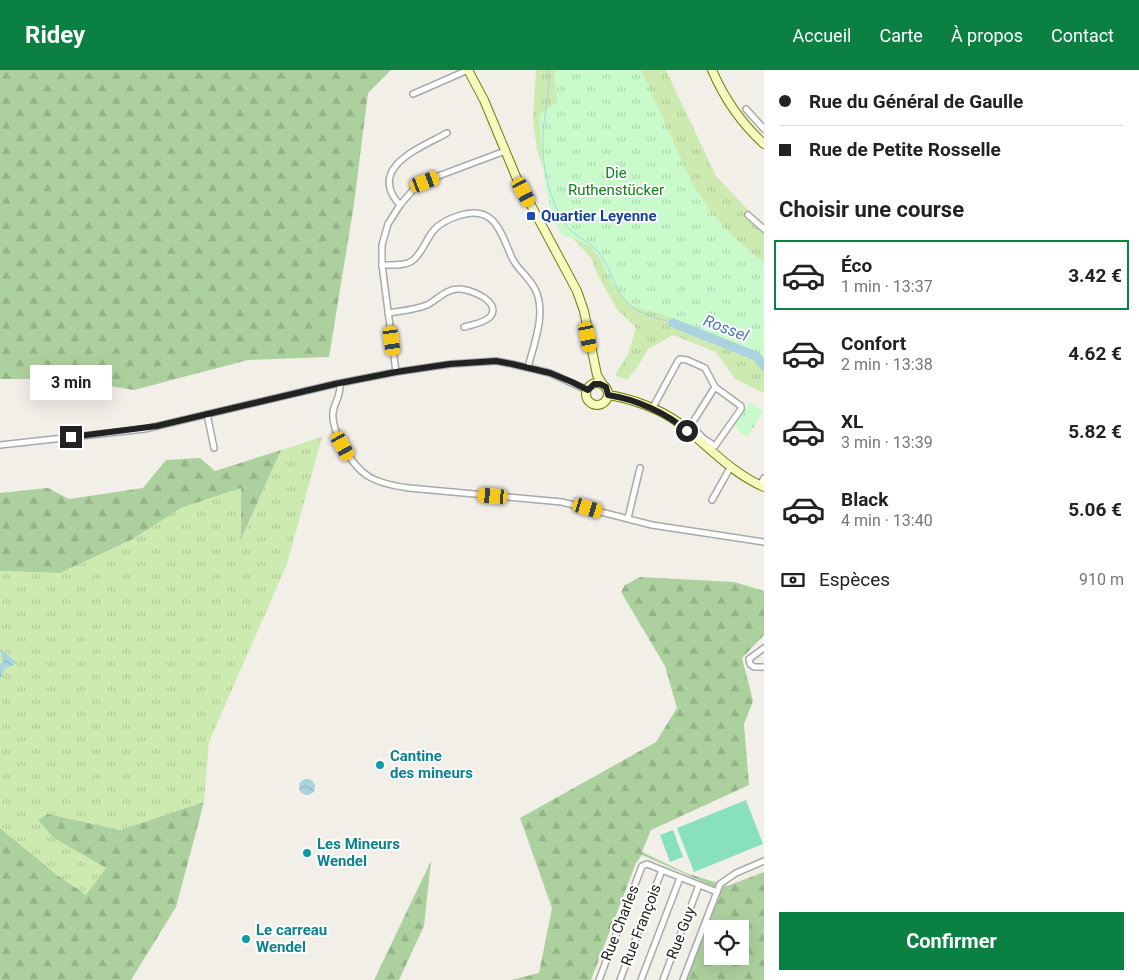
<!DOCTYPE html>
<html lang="fr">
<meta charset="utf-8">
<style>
body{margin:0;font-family:Roboto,sans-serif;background:#f6f6f6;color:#222;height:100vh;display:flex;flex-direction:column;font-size:19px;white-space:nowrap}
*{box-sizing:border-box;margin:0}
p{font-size:16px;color:#767676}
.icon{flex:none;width:28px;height:28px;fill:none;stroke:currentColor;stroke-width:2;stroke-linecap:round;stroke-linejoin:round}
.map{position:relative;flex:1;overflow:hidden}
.details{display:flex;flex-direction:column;background:#fff;width:375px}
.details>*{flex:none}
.banner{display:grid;align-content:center;height:110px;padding:0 15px;background:#fff}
.controls{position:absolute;left:704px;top:850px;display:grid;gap:10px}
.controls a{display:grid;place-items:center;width:45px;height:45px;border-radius:0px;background:#fff;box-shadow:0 5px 20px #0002;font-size:25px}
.end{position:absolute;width:22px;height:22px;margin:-11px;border:6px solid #222;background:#fff;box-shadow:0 0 0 2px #fff}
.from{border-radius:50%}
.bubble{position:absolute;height:35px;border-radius:0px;background:#fff;box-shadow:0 5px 20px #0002;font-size:16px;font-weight:700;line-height:35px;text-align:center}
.car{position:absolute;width:15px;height:30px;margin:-15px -8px;border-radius:6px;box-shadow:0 0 4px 1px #0007;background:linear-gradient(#f5c518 24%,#345 0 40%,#f5c518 0 76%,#345 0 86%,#f5c518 0)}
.banner b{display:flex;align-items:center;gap:18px;height:48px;font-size:19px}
.banner b+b{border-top:1px solid #e0e0e0}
.banner i{width:12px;height:12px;background:#222}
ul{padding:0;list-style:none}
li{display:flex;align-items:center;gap:15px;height:70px;margin:0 10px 8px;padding:0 5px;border:2px solid transparent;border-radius:0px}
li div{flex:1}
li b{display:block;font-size:19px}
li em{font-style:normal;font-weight:700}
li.current{border-color:#0b8043}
li>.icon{width:45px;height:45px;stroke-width:1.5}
h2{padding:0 15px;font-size:22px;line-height:60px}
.pay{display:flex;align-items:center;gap:12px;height:55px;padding:0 15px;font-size:19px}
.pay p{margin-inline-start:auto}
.button{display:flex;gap:10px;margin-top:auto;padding:10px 15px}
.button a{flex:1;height:58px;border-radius:0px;background:#0b8043;color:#fff;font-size:20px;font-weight:700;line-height:58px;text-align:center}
header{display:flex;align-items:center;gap:30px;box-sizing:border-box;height:70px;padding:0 25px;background:#0b8043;color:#fff}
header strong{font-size:24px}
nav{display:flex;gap:28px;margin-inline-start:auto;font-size:18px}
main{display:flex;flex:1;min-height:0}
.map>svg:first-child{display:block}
.grass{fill:url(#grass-tufts)}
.forest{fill:url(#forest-firs);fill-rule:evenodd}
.park{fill:url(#park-tufts)}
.pitch{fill:#88e0be}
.water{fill:url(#water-waves)}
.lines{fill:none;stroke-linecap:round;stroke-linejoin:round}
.stream{stroke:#aad3df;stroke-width:1}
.river{stroke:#aad3df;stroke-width:9}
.street-casing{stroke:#a9a9a9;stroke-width:8}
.secondary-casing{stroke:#707d05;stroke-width:10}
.street{stroke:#fff;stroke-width:5}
.secondary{stroke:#f7fabf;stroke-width:8}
.route{stroke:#222;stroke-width:6}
.transit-dot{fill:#1a4fb4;stroke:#fff;stroke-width:2}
.culture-dot{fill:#0f9aa8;stroke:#fff;stroke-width:2}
.labels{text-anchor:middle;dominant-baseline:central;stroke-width:4;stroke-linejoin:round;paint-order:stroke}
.park-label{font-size:15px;fill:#0c8416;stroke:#fff}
.transit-label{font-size:15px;font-weight:bold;fill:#164399;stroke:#fff;text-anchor:start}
.culture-label{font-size:15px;font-weight:bold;fill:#0d838f;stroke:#fff;text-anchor:start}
.street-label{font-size:15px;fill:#222;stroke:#fff}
.water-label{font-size:16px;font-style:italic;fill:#4a7aab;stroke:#fff}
</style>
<header>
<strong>Ridey</strong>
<nav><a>Accueil</a><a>Carte</a><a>À propos</a><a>Contact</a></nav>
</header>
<main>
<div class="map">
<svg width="764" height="910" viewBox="0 0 764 910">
<defs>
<pattern id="grass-tufts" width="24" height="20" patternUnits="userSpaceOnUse" patternTransform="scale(1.25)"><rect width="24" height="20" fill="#cdebb0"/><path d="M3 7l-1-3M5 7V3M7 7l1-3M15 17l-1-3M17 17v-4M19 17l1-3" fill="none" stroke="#b0c997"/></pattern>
<pattern id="forest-firs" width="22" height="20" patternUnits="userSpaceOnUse" patternTransform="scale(1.25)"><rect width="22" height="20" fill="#add19e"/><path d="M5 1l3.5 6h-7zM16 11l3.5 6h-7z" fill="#95b388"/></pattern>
<pattern id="park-tufts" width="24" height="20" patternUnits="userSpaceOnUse" patternTransform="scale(1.25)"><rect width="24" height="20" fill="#c8facc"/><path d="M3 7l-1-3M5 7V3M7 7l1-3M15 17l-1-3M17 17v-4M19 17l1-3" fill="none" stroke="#acd6af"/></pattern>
<pattern id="water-waves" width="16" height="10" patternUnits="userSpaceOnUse" patternTransform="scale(1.25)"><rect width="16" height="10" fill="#aad3df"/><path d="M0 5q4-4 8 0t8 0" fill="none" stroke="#92b5bf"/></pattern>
</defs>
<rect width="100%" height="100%" fill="#f2efe9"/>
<g class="grass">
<polygon points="536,0 666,0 716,106 764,157 764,323 735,309 716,282 673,265 648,279 638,296 627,310 615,305 628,284 636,258 617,239 598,206 591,188 564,159 537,80 533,49"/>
<polygon points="322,367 287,494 209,672 204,732 120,760 48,744 39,750 55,768 106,798 86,825 57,805 0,758 0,501 60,503 133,469 181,438 241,418 242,469 281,380"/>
</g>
<g class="forest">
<polygon points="0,0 391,0 368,23 354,134 329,287 248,290 134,320 70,309 0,309"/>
<polygon points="281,380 241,470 241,418 181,438 133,469 60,503 0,501 0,423 48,418 69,429 143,418 166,390 200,388 215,401"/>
<path d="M640,507L734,512L764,521V565L742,588L753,631L744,654L749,715L651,760L642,782L686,803L727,816L764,802V910H684L704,846L715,817L642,785L636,793L591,910H511L539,903L552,838L520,748L656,672L677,638L665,596L621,522L625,515ZM712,859H740V886H712Z"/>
<polygon points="204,732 176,837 131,910 0,910 0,758 57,805 86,825 106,798 54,768 38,750 48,744 120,760"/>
<polygon points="431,791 424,856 399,910 374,910"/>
</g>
<g class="park">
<path d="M554,0H641L692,113L709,140L738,171L764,193V291L762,285L664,245L630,236L608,207L601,190L591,177L573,168L563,166C542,133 542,83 539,45L557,32Z"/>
<path d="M751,333L763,341L748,367C741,363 736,361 734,352L742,339Z"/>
</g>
<g class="pitch">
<polygon points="746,730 763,774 694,802 677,758"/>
<polygon points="673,760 683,787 670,792 660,765"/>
</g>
<g class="water">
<polygon points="0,579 17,593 4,599 0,610 0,595 3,592"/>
<circle cx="307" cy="717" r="8"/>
</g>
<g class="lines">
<path class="stream" d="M548,0C551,17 546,36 544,53C540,86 546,124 564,152C572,166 590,171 600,184C606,192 610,203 614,211C628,243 642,243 673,253"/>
<polyline class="river" points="673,253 756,286 764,296"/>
<defs>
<g id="street">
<polyline points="413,24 468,0"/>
<polyline points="746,39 764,59"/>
<path d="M400,135C366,98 420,78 447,63"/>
<polyline points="748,145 764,159"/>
<path d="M382,195C391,195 405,196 412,191C422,184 426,169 434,160C441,152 451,148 461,145C495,135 501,163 512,188C518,200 529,207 535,219C547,242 534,274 528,297"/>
<path d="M388,243C401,241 415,240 427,235C437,230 446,219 458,219C469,218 503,232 490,247C484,253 471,255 464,257"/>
<polyline points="396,302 382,195 382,175 388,154 400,135 413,120 425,111 505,81"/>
<path d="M340,313C341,327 334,332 333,343C332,352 337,365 341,373C359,406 372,413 409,418L562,432L652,455L764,472"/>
<polyline points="652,339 678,291 680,289 687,290 705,298 715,317 691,355 703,368"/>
<polyline points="207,344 214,378"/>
<polyline points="701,370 703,368 715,376 741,339 741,336 715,317"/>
<polyline points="0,375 145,359 335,314 396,302 451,294 496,291 512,294 550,303 587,320"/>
<polyline points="760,415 764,408"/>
<polyline points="712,430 730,398"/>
<polyline points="628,448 640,398"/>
<polyline points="764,578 749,589 750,594 754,597 764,597"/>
<polyline points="599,910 642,796 647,794 717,822"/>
<polyline points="620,910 662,800"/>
<polyline points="641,910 680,808"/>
<polyline points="663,910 699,815"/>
<polyline points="683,910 720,814 736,803 764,791"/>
</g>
<g id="secondary">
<polyline points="468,0 484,30 517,109 577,221 584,241 597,305 603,315"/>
<path d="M712,0C724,28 741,53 764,74"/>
<circle cx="597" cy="324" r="11"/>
<path d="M608,325C629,328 661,339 679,353C707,375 730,402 764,417"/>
</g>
</defs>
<use href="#street" class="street-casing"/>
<use href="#secondary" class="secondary-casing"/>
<use href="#street" class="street"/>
<use href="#secondary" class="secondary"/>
</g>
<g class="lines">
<path class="route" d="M71,367L157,356L335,314L396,302L450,294L496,291L512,294L550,303L572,312L588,320L594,314H600L606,317L608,325C635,329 667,343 687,361"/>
</g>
<rect class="transit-dot" x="526" y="141" width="10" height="10" rx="2.5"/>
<g class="culture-dot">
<circle cx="380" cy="695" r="5"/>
<circle cx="307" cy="783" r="5"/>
<circle cx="246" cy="869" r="5"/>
</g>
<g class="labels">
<g class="park-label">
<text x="616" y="103">Die<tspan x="616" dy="17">Ruthenstücker</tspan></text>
</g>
<g class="transit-label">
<text x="541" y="146">Quartier Leyenne</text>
</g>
<g class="culture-label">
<text x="390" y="686">Cantine<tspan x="390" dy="17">des mineurs</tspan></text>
<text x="317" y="774">Les Mineurs<tspan x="317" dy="17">Wendel</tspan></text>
<text x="256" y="860">Le carreau<tspan x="256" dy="17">Wendel</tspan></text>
</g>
<g class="street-label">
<text transform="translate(620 853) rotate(-69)">Rue Charles</text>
<text transform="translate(641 855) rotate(-69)">Rue François</text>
<text transform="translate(681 863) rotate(-69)">Rue Guy</text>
</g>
<g class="water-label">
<text transform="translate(726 258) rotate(21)">Rossel</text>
</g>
</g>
</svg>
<div class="controls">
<a><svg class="icon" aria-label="locate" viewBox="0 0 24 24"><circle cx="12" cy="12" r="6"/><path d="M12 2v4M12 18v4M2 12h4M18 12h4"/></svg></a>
</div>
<i class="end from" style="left:687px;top:361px"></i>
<i class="end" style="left:71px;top:367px"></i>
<div class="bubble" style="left:30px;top:295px;width:82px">3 min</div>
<i class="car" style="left:425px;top:112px;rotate:69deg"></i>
<i class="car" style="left:524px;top:122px;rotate:152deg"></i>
<i class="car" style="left:588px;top:267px;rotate:169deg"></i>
<i class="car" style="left:392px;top:271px;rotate:172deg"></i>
<i class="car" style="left:343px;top:376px;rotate:151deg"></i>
<i class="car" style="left:493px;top:426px;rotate:275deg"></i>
<i class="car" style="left:588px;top:438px;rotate:107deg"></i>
</div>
<section class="details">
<div class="banner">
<b><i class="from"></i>Rue du Général de Gaulle</b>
<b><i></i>Rue de Petite Rosselle</b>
</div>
<h2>Choisir une course</h2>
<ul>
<li class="current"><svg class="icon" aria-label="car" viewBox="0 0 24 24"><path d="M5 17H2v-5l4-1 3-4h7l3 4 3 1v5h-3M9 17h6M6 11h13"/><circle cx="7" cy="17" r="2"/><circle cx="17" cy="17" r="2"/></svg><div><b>Éco</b><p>1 min · 13:37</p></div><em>3.42 €</em></li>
<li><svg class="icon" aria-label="car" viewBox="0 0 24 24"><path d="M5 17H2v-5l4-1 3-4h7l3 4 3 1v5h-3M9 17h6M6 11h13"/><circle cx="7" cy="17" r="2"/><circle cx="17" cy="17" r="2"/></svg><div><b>Confort</b><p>2 min · 13:38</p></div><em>4.62 €</em></li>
<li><svg class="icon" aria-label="car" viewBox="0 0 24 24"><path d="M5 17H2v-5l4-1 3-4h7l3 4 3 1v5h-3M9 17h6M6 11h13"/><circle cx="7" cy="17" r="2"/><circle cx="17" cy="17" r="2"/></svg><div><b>XL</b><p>3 min · 13:39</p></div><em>5.82 €</em></li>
<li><svg class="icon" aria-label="car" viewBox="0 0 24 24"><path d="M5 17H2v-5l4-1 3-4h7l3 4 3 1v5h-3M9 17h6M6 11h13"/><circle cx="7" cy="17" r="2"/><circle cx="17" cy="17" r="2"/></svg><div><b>Black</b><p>4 min · 13:40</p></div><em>5.06 €</em></li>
</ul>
<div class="pay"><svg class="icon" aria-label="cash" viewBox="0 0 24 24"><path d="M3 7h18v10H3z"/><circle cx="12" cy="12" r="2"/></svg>Espèces<p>910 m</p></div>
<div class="button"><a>Confirmer</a></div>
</section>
</main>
